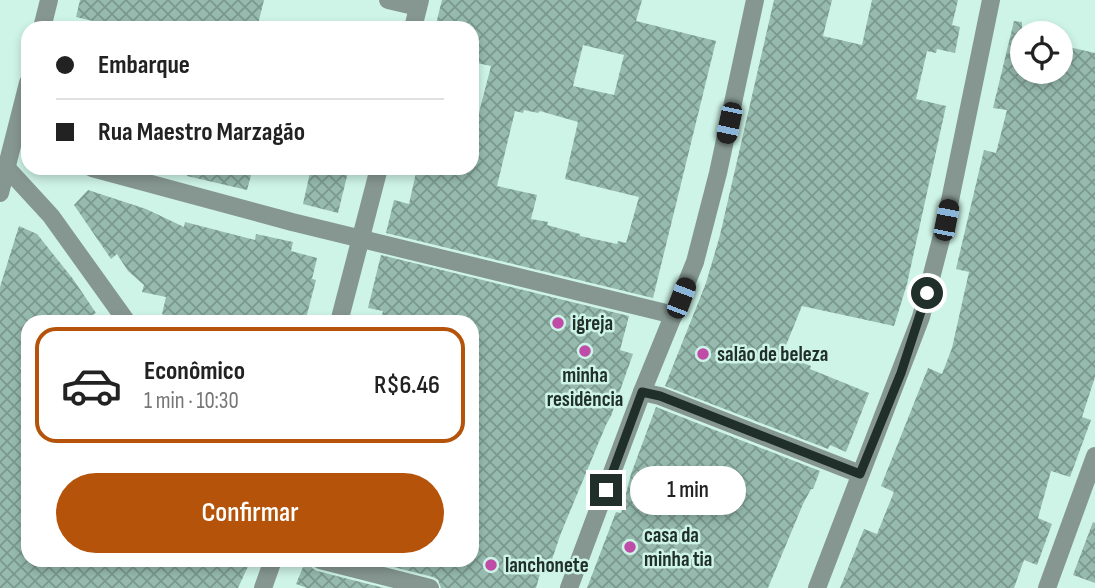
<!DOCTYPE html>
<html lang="pt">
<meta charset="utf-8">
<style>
body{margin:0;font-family:"Sofia Sans Condensed",sans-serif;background:#f2f2f2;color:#222;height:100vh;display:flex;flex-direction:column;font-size:26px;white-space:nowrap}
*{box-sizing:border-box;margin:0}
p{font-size:23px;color:#767676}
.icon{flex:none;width:38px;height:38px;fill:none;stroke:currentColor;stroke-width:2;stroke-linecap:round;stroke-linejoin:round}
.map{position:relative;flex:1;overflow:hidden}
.drawer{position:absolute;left:21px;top:315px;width:458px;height:252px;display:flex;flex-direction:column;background:#fff;border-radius:21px;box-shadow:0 4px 10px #0003}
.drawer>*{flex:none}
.banner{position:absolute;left:21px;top:21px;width:458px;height:154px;border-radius:21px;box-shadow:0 4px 10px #0003;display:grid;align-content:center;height:154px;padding:0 35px;background:#fff}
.fabs{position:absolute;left:1010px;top:21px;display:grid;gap:14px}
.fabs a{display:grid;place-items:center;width:63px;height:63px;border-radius:50%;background:#fff;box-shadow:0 4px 10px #0003;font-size:35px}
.end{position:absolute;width:32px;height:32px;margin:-16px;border:9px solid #212f2b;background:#fff;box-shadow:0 0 0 4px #fff}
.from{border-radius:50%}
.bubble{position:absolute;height:49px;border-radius:24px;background:#fff;box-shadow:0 4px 10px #0003;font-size:23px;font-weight:600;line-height:49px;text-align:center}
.car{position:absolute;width:21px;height:42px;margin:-21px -10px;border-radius:9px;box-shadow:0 0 5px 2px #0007;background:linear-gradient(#222 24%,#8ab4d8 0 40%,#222 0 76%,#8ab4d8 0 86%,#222 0)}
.banner b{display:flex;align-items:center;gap:24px;height:66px;font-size:26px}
.banner b+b{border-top:2px solid #e0e0e0}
.banner i{width:18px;height:18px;background:#222}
ul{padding:12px 0 0;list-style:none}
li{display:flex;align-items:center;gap:21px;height:116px;margin:0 14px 10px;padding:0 21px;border:4px solid transparent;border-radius:21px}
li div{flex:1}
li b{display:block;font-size:26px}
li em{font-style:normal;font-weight:600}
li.current{border-color:#b45309}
li>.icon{width:63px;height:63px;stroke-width:1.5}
.cta{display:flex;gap:14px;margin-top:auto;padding:14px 35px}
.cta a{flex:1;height:80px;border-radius:42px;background:#b45309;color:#fff;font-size:28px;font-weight:600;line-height:80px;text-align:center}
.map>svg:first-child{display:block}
.building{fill:url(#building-cross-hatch);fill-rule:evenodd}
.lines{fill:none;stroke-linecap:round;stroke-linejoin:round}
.minor{stroke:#869791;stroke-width:18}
.route{stroke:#212f2b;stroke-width:9}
.poi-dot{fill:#bf4da7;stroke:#cef4e7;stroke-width:2.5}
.labels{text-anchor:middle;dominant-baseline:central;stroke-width:5;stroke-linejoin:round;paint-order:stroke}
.poi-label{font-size:21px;font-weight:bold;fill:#212f2b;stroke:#cef4e7;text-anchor:start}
</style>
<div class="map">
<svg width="1095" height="588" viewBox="0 0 1095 588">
<defs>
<pattern id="building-cross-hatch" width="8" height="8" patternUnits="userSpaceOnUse" patternTransform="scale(1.75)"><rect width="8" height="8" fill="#96baae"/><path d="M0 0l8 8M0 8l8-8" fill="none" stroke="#7a988e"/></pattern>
</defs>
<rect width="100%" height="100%" fill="#cef4e7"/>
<g class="building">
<polygon points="80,0 264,0 257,28 100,28 101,23 76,17"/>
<path d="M442,0H642L636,21L716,41L653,298L386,233L394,200L409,204L417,168H472V140L491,66L472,62V28H435ZM583,45L624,55L614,95L573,86ZM524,110L538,113L540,111L578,122L565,179L639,197L626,243L618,241L617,244L580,236V234L547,225L548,222L531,219L537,195L497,186L515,111L523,113Z"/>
<polygon points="774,0 832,0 823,36 862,45 872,0 958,0 952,25 960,27 955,53 937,49 936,53 927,51 916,99 946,106 907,284 894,326 802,306 782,355 811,366 810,369 869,393 846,452 830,445 828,449 665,386 706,283 720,235"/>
<polygon points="1014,21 1022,22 1022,72 1060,72 1060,45 1095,53 1095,377 1082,417 1091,420 1070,477 1051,471 1038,518 1052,524 1037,565 1024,560 1014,588 840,588 864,529 877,534 894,492 881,486 928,368 942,374 952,348 969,272 956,269 984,150 996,153 1007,110 993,108"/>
<polygon points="188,168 253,168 247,190 187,176"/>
<polygon points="311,168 333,168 348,172 338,213 303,204"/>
<polygon points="88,190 146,209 184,227 185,222 255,240 256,234 293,242 291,251 317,258 312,279 316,280 305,322 275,315 274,322 175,322 162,314 166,297 142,292 144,285 128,271 117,254 111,259 74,205"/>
<polygon points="19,226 37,234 73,279 96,313 83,322 28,322 28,362 20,368 28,380 28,560 251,560 238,588 0,588 0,287"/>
<polygon points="381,255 629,316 620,350 633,354 611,416 606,425 561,533 549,568 542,567 536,588 441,588 438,580 433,577 366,560 472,560 472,419 479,394 472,393 472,322 380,322 383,311 368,308"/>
<polygon points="656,407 820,471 813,489 811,489 803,504 768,588 587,588 616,512 621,513 631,474"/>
<polygon points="1093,522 1095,523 1095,583 1073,575"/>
<polygon points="306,560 309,560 312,568 317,571 384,588 307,588 296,584"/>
</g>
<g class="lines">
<g class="minor">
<polyline points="388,0 418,7"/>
<polyline points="42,28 49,0"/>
<polyline points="413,28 420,0"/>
<polyline points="0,165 6,167 51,216 127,322"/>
<polyline points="92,168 292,222 674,315"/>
<polyline points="0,193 28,83"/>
<polyline points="339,322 379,168"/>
<polyline points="642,392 660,396 860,474"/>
<polyline points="320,560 430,588"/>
<polyline points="263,588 273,560"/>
<polyline points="569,588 642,392 695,262 718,173 755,0"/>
<polyline points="817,588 921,317 946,220 991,0"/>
<polyline points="1047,588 1095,456"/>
</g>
</g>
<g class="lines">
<polyline class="route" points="606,490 642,392 660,396 860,474 901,373 927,293"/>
</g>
<g class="poi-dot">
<circle cx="558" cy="323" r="7"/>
<circle cx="585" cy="351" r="7"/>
<circle cx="703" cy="354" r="7"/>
<circle cx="630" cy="547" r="7"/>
<circle cx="491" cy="565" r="7"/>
</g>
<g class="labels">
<g class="poi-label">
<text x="572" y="323">igreja</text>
<text x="717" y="354">salão de beleza</text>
<text x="585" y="375" text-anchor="middle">minha<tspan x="585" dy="24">residência</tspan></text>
<text x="644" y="535">casa da<tspan x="644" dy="24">minha tia</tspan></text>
<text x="505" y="565">lanchonete</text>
</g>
</g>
</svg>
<div class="fabs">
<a><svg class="icon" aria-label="locate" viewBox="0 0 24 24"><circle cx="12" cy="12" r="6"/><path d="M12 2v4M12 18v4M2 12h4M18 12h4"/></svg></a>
</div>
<i class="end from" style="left:927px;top:293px"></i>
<i class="end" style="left:606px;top:490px"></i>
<div class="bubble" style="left:630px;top:466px;width:116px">1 min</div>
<i class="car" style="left:729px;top:123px;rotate:192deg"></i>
<i class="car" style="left:946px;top:220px;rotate:11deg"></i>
<i class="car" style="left:681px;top:298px;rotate:21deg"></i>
<div class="banner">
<b><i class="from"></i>Embarque</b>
<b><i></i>Rua Maestro Marzagão</b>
</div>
<section class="drawer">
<ul>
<li class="current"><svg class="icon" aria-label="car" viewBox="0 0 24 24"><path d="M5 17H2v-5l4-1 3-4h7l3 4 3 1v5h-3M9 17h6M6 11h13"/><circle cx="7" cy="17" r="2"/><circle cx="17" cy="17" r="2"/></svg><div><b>Econômico</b><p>1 min · 10:30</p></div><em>R$6.46</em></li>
</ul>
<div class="cta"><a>Confirmar</a></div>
</section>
</div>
